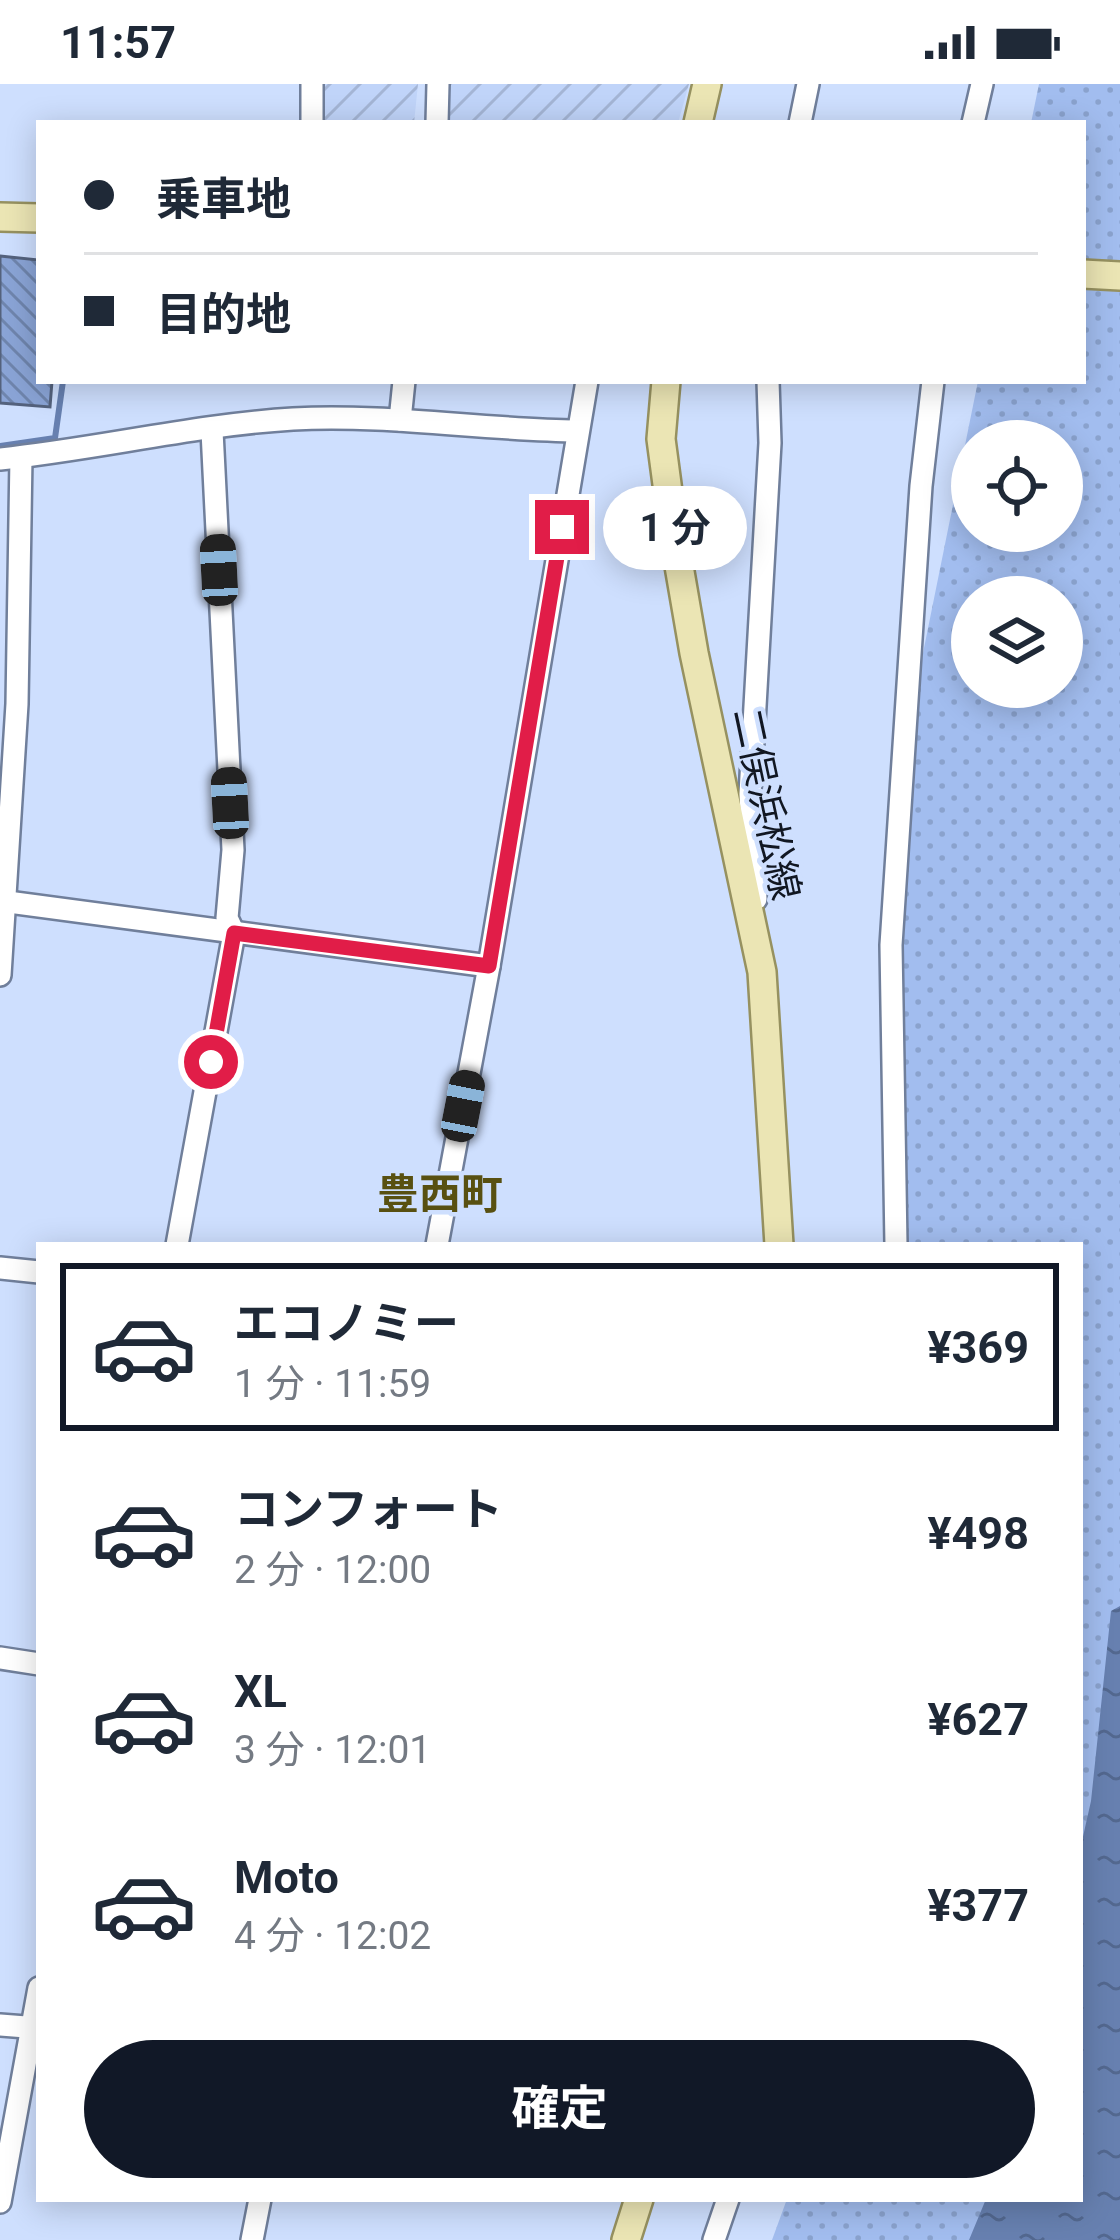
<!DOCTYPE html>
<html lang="ja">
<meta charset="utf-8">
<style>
body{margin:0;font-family:Roboto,"Noto Sans JP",sans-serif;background:#f6f6f7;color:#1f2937;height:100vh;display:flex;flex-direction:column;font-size:45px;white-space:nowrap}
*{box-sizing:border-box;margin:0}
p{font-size:39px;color:#747a83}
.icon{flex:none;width:66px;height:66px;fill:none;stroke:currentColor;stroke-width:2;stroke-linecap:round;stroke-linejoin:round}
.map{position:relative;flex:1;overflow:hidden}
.side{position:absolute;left:36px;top:1158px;width:1047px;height:960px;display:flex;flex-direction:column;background:#fff;border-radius:0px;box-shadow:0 6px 30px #0003}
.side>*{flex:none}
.banner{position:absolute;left:36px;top:36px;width:1050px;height:264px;border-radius:0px;box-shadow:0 6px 30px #0003;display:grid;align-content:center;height:264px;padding:0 48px;background:#fff}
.fabs{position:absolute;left:951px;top:336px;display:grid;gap:24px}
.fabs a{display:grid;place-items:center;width:132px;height:132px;border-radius:50%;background:#fff;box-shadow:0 6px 30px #0003;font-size:60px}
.end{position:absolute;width:54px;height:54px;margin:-27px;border:15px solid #e11d48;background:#fff;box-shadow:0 0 0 6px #fff}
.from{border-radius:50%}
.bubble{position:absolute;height:84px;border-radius:42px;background:#fff;box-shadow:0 6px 30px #0003;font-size:39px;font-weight:700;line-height:84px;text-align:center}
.car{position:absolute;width:36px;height:72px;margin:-36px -18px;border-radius:15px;box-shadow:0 0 9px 3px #0007;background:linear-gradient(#222 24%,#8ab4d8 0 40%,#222 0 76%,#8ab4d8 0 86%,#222 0)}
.banner b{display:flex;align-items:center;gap:42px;height:114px;font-size:45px}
.banner b+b{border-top:3px solid #e0e1e3}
.banner i{width:30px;height:30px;background:#1f2937}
ul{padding:21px 0 0;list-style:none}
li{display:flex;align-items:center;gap:36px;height:168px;margin:0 24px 18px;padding:0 24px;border:6px solid transparent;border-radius:0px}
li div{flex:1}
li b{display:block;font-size:45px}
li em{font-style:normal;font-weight:700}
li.active{border-color:#111827}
li>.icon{width:108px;height:108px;stroke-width:1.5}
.button{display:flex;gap:24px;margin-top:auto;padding:24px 48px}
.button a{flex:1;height:138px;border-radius:72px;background:#111827;color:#fff;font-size:48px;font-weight:700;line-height:138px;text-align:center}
.status{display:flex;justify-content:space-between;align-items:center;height:84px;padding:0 60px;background:#fff;direction:ltr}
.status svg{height:33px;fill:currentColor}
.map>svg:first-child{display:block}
.industrial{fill:url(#industrial-furrows)}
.grass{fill:url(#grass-dots);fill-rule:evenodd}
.water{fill:url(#water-ripples)}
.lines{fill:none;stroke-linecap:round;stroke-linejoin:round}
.stream{stroke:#6780b0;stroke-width:6}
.building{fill:url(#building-back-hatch);stroke:#54627d;stroke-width:3}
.minor-casing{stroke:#707f9b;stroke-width:26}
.major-casing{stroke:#969160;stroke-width:32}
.minor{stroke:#fff;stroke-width:21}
.major{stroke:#ebe5b4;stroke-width:27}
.route{stroke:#e11d48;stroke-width:15}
.labels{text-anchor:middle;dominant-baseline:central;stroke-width:9;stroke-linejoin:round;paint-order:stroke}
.street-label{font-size:39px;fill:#111722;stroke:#cedffe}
.neighbourhood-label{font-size:42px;font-weight:bold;fill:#585011;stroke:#cedffe}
</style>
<div class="status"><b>11:57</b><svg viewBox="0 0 49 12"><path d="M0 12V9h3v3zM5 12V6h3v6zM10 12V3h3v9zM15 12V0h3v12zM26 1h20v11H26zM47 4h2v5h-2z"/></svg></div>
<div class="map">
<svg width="1120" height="2156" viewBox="0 0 1120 2156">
<defs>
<pattern id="industrial-furrows" width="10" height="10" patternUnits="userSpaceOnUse" patternTransform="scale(3)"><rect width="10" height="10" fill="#c0d4f9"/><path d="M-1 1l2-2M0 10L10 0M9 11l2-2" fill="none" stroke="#a4b5d5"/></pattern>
<pattern id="grass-dots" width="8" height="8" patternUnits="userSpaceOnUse" patternTransform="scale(3)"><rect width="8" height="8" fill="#a2bdef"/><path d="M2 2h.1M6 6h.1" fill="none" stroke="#8aa2cd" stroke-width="1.8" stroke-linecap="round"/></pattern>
<pattern id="water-ripples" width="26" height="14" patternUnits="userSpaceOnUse" patternTransform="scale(3)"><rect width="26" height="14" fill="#6780b0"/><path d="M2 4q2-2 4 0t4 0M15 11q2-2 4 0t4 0" fill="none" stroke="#53688f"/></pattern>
<pattern id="building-back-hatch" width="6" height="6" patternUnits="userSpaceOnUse" patternTransform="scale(3)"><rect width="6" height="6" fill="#8aa4d6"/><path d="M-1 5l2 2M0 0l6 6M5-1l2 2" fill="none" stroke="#6f85ad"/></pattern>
</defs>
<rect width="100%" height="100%" fill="#cedffe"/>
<g class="industrial">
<polygon points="322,0 418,0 414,39 321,39"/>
<polygon points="446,0 689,0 678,39 450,39 444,28"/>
</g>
<path class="grass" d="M1039,0H1120V2156H772L787,2115H1080V1161H886L906,653L978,297H1083V39H1031ZM972,357H1062V447H972ZM972,513H1062V603H972Z"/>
<polygon class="water" points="1120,1522 1120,2156 969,2156 986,2115 1080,2115 1080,1766 1091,1717 1111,1527"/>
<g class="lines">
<polyline class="stream" points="0,362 55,354 63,297"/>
</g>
<polygon class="building" points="0,172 39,176 39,297 52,297 50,323 0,319"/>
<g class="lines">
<defs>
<g id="minor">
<polyline points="312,0 312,39"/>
<polyline points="437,39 438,0"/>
<polyline points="800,39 808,0"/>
<polyline points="973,39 982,0"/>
<polyline points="400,336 404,297"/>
<path d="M0,375C97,365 195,341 293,335C388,330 483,346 578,347"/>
<polyline points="756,815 750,710 770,359 768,297"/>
<polyline points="0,817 489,882"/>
<polyline points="0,891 17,620 21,373"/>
<polyline points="177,1161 234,849 227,834 233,766 212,347"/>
<polyline points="437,1161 489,882 587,297"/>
<polyline points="896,1161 891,861 921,402 933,297"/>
<polyline points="0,1184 39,1188"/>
<polyline points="0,1574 39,1580"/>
<polyline points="0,1941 39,1944"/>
<polyline points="0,2118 39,1904"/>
<polyline points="252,2156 260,2115"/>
<polyline points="714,2156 728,2115"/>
</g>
<g id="major">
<polyline points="698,39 707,0"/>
<polyline points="0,133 39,134"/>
<polyline points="1083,190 1120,192"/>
<polyline points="666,297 661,355 674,453 694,569 762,888 779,1161"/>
<polyline points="626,2156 639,2115"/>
</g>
</defs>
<use href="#minor" class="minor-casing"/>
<use href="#major" class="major-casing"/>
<use href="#minor" class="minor"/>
<use href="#major" class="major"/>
</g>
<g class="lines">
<polyline class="route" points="211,978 234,849 489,882 562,443"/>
</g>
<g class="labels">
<g class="street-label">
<text transform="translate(766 720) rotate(78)">二俣浜松線</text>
</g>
<g class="neighbourhood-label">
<text x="440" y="1110">豊西町</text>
</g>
</g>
</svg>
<div class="fabs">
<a><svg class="icon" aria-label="locate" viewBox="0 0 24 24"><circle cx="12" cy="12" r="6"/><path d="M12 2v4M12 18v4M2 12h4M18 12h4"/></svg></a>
<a><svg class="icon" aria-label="layers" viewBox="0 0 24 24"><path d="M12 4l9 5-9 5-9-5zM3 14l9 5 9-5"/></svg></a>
</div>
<i class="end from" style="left:211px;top:978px"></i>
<i class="end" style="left:562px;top:443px"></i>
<div class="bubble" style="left:603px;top:402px;width:144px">1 分</div>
<i class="car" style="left:219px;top:486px;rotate:357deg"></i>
<i class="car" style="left:230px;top:719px;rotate:357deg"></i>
<i class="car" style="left:463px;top:1022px;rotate:11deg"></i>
<div class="banner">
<b><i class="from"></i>乗車地</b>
<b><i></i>目的地</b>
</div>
<section class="side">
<ul>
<li class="active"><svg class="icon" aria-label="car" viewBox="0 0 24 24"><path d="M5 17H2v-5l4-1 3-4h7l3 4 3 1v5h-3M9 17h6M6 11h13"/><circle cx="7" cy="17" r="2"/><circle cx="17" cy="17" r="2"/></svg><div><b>エコノミー</b><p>1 分 · 11:59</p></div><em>¥369</em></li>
<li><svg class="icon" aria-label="car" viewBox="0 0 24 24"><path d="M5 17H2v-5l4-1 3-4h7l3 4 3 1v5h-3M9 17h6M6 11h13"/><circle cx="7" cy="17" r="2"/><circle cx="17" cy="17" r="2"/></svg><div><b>コンフォート</b><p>2 分 · 12:00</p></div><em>¥498</em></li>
<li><svg class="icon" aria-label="car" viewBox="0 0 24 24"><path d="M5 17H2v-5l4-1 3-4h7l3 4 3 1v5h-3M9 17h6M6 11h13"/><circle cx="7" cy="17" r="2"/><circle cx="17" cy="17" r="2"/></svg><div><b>XL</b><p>3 分 · 12:01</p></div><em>¥627</em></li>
<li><svg class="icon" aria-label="car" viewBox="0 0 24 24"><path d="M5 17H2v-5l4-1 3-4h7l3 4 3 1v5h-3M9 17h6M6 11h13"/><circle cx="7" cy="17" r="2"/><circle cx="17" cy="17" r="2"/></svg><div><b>Moto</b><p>4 分 · 12:02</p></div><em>¥377</em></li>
</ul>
<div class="button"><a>確定</a></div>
</section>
</div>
